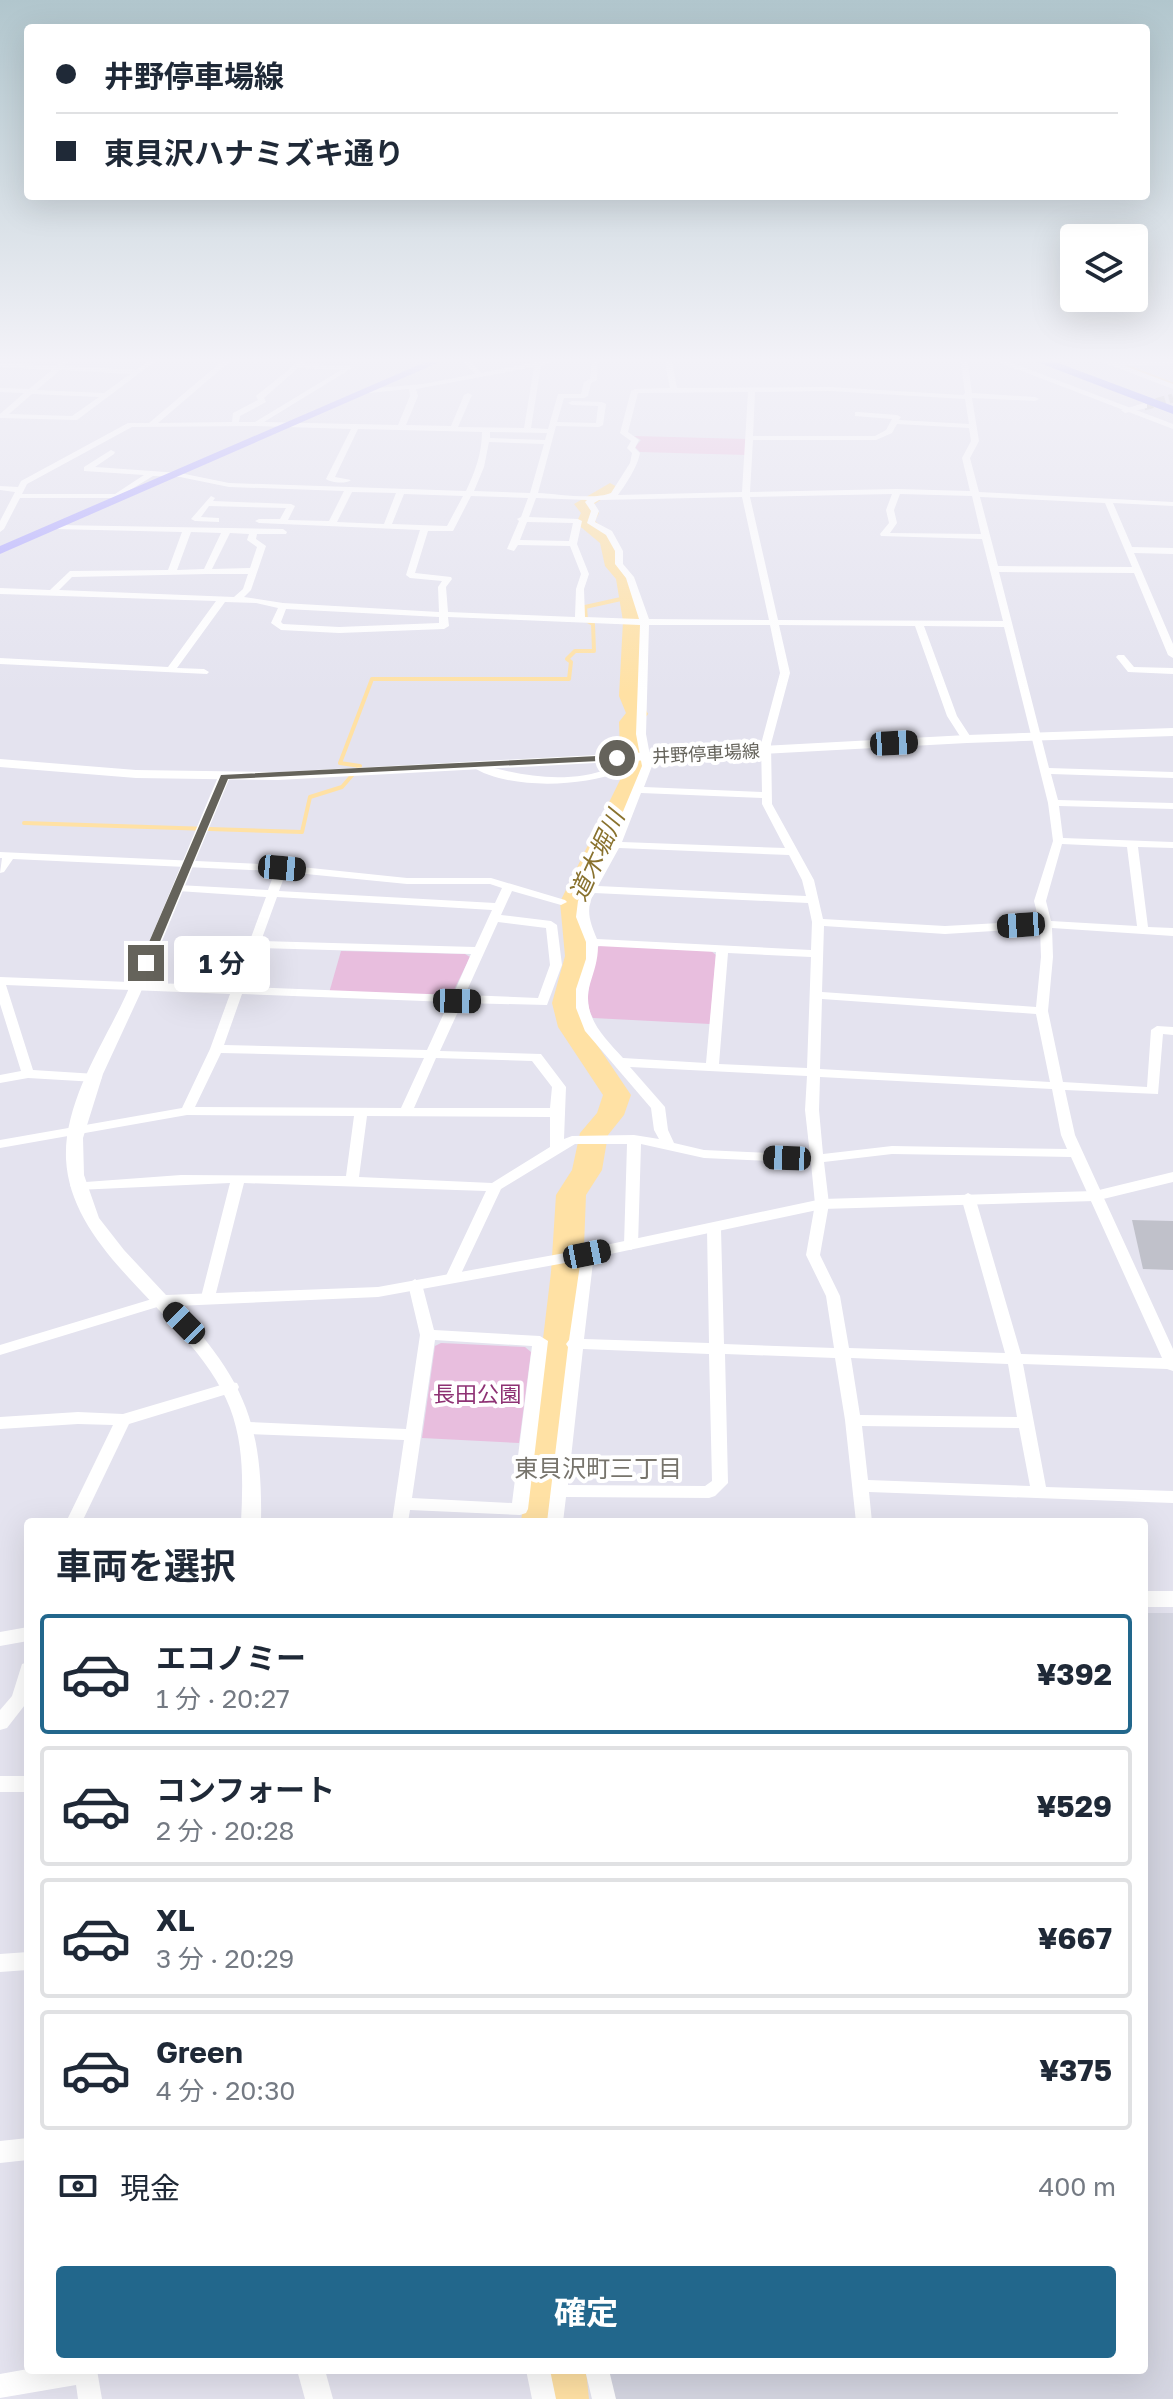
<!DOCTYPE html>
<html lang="ja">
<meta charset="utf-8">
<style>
body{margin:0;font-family:"Golos Text","Noto Sans JP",sans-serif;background:#f2f2f3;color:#1f2937;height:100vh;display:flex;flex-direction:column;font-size:30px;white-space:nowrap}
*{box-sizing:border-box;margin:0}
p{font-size:26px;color:#747a83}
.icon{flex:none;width:44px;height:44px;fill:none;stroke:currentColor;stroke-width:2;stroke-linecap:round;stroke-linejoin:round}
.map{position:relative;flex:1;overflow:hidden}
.side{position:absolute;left:24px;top:1518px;width:1124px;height:856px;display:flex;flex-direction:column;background:#fff;border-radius:8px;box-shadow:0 8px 32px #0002}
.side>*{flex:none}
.hud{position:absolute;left:24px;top:24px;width:1126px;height:176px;border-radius:8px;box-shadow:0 8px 32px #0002;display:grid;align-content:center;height:176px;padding:0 32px;background:#fff}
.tools{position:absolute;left:1060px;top:224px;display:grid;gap:16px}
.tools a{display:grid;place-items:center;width:88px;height:88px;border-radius:8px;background:#fff;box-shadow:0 8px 32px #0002;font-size:40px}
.end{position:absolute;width:36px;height:36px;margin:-18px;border:10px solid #65635b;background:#fff;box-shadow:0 0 0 4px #fff}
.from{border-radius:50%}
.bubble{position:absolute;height:56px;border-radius:8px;background:#fff;box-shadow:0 8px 32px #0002;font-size:26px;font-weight:700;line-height:56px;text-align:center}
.car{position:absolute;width:24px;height:48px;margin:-24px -12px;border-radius:10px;box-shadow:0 0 6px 2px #0007;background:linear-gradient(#222 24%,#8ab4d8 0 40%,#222 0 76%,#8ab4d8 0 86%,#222 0)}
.hud b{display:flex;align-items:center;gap:28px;height:76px;font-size:30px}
.hud b+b{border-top:2px solid #e0e1e3}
.hud i{width:20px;height:20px;background:#1f2937}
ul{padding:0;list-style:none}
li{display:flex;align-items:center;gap:24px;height:120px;margin:0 16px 12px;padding:0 16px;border:4px solid #e0e1e3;border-radius:8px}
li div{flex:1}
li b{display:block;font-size:30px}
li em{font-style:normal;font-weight:700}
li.selected{border-color:#22678c}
li>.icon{width:72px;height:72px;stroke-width:1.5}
h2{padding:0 32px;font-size:36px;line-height:96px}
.pay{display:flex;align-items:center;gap:20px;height:88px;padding:0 32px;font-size:30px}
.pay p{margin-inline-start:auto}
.action{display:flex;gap:16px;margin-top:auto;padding:16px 32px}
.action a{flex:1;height:92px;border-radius:8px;background:#22678c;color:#fff;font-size:32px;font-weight:700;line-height:92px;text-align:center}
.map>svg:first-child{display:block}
.education{fill:#d4d5e1}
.green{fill:#e8bede}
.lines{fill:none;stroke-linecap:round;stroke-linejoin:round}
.stream-far1{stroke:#ffe1a4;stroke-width:3}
.stream{stroke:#ffe1a4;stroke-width:4}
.river{fill:#ffe1a4;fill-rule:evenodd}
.building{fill:#c0c1ca}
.tertiary-tunnel{stroke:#c4c3ca;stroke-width:9;stroke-dasharray:9 4;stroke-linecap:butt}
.minor{fill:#fff;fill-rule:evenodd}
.tertiary{fill:#fff;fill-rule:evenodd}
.secondary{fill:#fff;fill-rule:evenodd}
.primary{fill:#afa9ff;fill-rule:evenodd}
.motorway{fill:#8b8dff;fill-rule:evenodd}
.route{fill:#65635b}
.labels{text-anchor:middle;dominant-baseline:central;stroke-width:8;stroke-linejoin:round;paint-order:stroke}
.far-street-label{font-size:18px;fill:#65635b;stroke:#fff}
.park-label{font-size:22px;fill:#8e3274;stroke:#fff}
.water-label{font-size:24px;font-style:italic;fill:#89722e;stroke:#fff}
.neighbourhood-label{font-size:24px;fill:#77746c;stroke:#fff}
</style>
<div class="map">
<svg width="1173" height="2399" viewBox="0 0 1173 2399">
<rect width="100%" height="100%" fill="#e4e3ef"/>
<polygon class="education" points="1144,1613 1173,1613 1173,2399 614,2399 607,2370 1144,2370"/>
<g class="green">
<polygon points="634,436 747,439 746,455 640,452 635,447 641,440"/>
<path d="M604,945L711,951L716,955L710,1024L593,1018C580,997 596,970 597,947Z"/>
<polygon points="341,951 465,954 470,957 452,994 446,997 329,993"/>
<polygon points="441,1343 525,1347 531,1352 519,1443 422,1438 435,1346"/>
</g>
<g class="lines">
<polyline class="stream-far1" points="1118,363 1173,384"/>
<polyline class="stream" points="24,823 302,832 310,797 342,787 360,766 340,763 372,679 569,679 571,662 567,659 575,651 594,651 593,624 586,620 585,607 630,597"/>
<g class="river">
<polygon points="610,483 619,488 593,505 599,513 595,521 613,536 622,551 623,565 634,578 643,621 639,696 648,714 641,723 643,778 584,902 591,956 578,1003 585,1027 631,1095 624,1115 608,1135 602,1170 586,1195 583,1272 557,1522 521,1522 551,1272 556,1195 572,1170 580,1133 597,1113 603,1095 558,1027 552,1003 565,956 560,902 621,778 619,722 626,713 619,696 623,621 616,579 605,566 600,543 576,523 581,513 574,504"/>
<polygon points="534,2370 586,2370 589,2399 537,2399"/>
</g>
</g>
<polygon class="building" points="1132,1220 1173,1221 1173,1270 1143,1269"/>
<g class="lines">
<polyline class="tertiary-tunnel" points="1144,406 1173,398"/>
<g class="minor">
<path d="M66,357H74L64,366L136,370L153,357H161L77,420L0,418V414L24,393L0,392V388L29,389L52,370L0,367V363L57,366ZM60,370L130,374L104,393L37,390ZM32,394L99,397L72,416L9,414Z"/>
<path d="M227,357H235L158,423L232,422L233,413L258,400L256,396L302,359L305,361L303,364L349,366L352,368L264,422L398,425L410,396L409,389L369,393L366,389L423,384L475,374L457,357H465L481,373L559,357H575L541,365L531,428L548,429L558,394H581L584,382L590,379L592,357H598L597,380L591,383L588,396L584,398H564L557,422L596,423L598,406L572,405L568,403L572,401L602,402L606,404L603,425L599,427L556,426L538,493C557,494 595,500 611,493L630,463L632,453L627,448L631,441L620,433L631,391L635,389L670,388L664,357H671L677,388L830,387L963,395L965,393L960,357H967L972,393L1035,397L1039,399L1035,401L972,398L979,441L970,458L979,492L1173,502V506L1113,503L1132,547L1173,548V554L1134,553L1173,644V658L1168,655L1134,573L999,572L1049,768L1173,772V778L1051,774L1058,800L1173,803V809L1059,806L1063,838L1173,842V848L1138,847L1148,927L1173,928V936L1052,928L1053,957L1048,1011L1063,1082L1147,1087L1151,1030L1157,1026L1173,1027V1035L1163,1034L1158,1094L1065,1090L1075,1135L1173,1349V1371L1167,1369L1023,1364L1046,1487L1173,1491V1503L869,1492L872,1522H856L845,1420L835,1358L725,1354L728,1483L715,1496L709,1498L566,1497L563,1522H547L568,1347L566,1344L569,1340L582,1251L587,1249L594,1254L584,1339L709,1343L707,1229L714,1225L721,1229L724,1344L834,1348L826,1296L806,1255L815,1204L811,1163L704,1158L641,1144L638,1245L631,1250L624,1245L627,1144H575L501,1189L459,1278L452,1283L445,1278L486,1191L244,1183L215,1297L208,1302L201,1297L230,1183L77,1190L70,1186L72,1183L181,1175L346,1176L354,1116L187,1115L0,1148V1140L182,1108L210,1049L230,994L6,985L33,1070L96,1074L102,1078L96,1082L28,1078L0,1083V1075L21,1071L0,1004V977L233,986L266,897L178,891L172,888L178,885L268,890L275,871L13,859L4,872L0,873L2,858H0V852L282,865L407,878H491L565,900L567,902L561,905L512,891L501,915L551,921L557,925L562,965L547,1005L462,1003L440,1051L541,1054L566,1087L564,1139L572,1136L634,1135L659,1139L654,1130L651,1108L585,1031L576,1008V989L586,959V942L576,917L578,901L609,845L642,766L636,734L640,625L448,617L449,626L444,629L339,633L281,630L271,623L278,608L256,603L225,602L177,668L204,669L209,672L207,674L0,664V658L168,667L216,601L0,594V588L50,590L70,571L168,570L182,532L54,529V525H57L283,529L287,532L286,534H257L256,539L266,546L251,590L244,597L283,603L439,612L438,587L442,581L410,578L406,575L420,530L259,523L255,521L259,519H280L286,508L209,506L201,517L219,518V522L195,521L191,519L211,496L215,498L213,501L291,504L295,506L288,520L329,521L344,491L229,487L180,477L153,476L117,498H20L4,529L0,532V521L15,492L0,490V486L18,487L21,481L128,423H149ZM534,367L524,428L458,427L472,395L468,393L464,395L451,426L406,425L418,396L416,389ZM298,368L341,370L255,422H239L240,416L266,402L264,398ZM830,391L965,399L969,424L899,420L901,417L897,415L858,412H855V416L892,419L886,430L875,436H753L755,392ZM748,392L742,492L618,495C626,484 638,466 640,453L635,448L639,440L628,432L638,393ZM897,424L969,428L971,441L962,458L970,491L897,489L750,492L753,440H876L892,433ZM255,426L351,429L326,479C331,483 346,484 351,480L335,477L358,429L482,432C482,453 475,472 466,491L229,483L180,473L95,467L114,454L115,452L111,450L84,467V471L144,475L115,494H22L27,484L132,427ZM490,432L547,433L545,440L490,438ZM489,442L544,444L530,493L474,491L484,467ZM352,492L396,493L384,524L337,522ZM404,494L463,496L447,526L392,524ZM892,494L886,510L889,523L880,534L881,536L982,539L1003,621L778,620L750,497ZM900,494L972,496L981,534L890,533L897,523L894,510ZM471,496L528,498L521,517L517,519L519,521L507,549L514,551L518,545L570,546L581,574L576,589L575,617L448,612L446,587L452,579L451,577L415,573L428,531H453ZM742,497L769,620L649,619L634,577L623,564V551L612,531L595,522L599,511L594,503L599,500ZM980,497L1105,503L1132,567L998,566ZM536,498L587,500L585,502L591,511L587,523L606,535L615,551V564L626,578L639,619L585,617L584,589L589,574L577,544L582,521L578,519L529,517ZM527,522L573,523L569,541L520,540ZM191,532L221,533L204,569L177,570ZM230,533L249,534L247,540L257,547L250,568L212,569ZM208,574H248L243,589L234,597L59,590L72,577ZM286,609L439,617V623L339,627L283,624L281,622ZM649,625H770L780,673L761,744L762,792L644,787L652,766L646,734ZM779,625L915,626L947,716L963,741L967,742L972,739L957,716L924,626L1004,627L1048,803L1053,841L1034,901L1039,921L945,926L823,919L814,880L772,804L771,744L790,673ZM641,793L762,798V804L785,848L622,842ZM1062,844L1127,847L1137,926L1051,921L1046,901ZM619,848L789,855L802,880L806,896L598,886ZM286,872L407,884H490L502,888L495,903L279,891ZM594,893L808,903L812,922L811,950L597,939C590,922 585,910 594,893ZM277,897L492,910L475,947L261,941ZM498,922L546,928L550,965L538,998L465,995ZM824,926L945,934L1040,928L1041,957L1036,1007L822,992ZM598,946L716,952L706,1063L623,1058C604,1037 581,1016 590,984C594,971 598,960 598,946ZM259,948L471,954L453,995L245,987ZM728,953L811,957L807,1068L719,1064ZM242,994L449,1002L427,1050L224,1045ZM822,999L1036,1014L1050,1082L820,1069ZM221,1053L424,1058L401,1108L195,1107ZM436,1058L532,1061L552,1087L550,1108H414ZM630,1067L807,1076L805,1110L810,1155L704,1150L674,1143L668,1130L665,1107ZM820,1077L1052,1089L1061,1135L1067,1149L892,1146L823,1154L819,1110ZM367,1116L550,1117V1147L492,1183L359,1177ZM892,1154L1071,1157L1162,1358L1021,1354L975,1197L968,1193L961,1197L1005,1353L849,1348L840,1296L820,1255L829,1204L824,1162ZM583,1349L709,1354L712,1481L705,1486L568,1485ZM851,1358L1008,1364L1017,1417L860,1415ZM862,1426L1019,1428L1030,1486L868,1480Z"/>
<polygon points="985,357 996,357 1173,424 1173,429"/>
<polygon points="1173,360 1173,364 1112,366 1109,364 1112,362"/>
<polygon points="1118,655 1124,655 1134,667 1173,668 1173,674 1128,672 1116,657"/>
<path d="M617,755L622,758L620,772C581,787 506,790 471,766L476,763C520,776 566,785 611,768L612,758Z"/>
<path d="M415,1279L422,1284L434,1330L540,1336L548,1341L528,1509L526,1513L520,1515L410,1510L408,1522H392L404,1440L248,1434L242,1432L240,1428L242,1424L248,1422L406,1429L420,1335L408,1284ZM435,1340L532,1346L512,1503L412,1498Z"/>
<polygon points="162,1296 167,1298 169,1301 167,1304 0,1355 0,1345"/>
<polygon points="231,1382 237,1383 239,1387 237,1391 129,1424 82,1522 66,1522 113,1425 78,1424 0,1429 0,1417 78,1412 123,1414"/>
<polygon points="28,1627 28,1641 0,1646 0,1632"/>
<polygon points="28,1662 28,1701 7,1728 0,1730 0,1710 12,1696 22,1664"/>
<rect x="0" y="1776" width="28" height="16"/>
<polygon points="28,1952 28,1970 0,1972 0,1954"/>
<polygon points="28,2138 28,2160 0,2163 0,2141"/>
<polygon points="28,2369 97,2370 102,2399 78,2399 76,2385 0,2398 0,2374"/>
<polygon points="526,2370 550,2370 556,2399 532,2399"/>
<polygon points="585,2370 609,2370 616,2399 592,2399"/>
</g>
<g class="tertiary">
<polygon points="1089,357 1101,357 1173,384 1173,389"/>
<polygon points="1144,403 1147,404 1147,408 1125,413 1121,410"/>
<path d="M224,773L230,777L140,994L103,1074L83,1138L84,1175L99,1218L124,1250L166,1295L378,1287L587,1249L822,1199L1095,1191L1173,1172V1182L1095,1201L822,1209L587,1259L378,1297L176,1306C243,1379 263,1422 261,1522H241C243,1483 244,1445 230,1408C195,1317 71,1258 66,1159C64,1101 103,1045 126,995C158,923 187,850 218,777Z"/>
<rect x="1144" y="1591" width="29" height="16"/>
<polygon points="297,2370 325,2370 333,2399 305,2399"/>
</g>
<polygon class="secondary" points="1173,728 1173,736 967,743 278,780 136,778 0,767 0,759 136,770 278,772 967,735"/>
<polygon class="primary" points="437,357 451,357 0,554 0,546"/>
<polygon class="motorway" points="1024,357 1042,357 1173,406 1173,414"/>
</g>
<linearGradient id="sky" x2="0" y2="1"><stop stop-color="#b1c6cd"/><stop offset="0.52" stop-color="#f3f2f8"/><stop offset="1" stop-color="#f3f2f8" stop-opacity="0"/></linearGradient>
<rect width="1173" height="693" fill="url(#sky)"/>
<polygon class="route" points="617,755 620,760 228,779 151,963 146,967 140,963 221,775"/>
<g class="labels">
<g class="far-street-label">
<text transform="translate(706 753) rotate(-3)">井野停車場線</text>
</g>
<g class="park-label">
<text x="477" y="1393">長田公園</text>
</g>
<g class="water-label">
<text transform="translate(596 855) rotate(-65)">道木堀川</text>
</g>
<g class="neighbourhood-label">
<text x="598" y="1467">東貝沢町三丁目</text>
</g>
</g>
</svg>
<div class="tools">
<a><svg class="icon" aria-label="layers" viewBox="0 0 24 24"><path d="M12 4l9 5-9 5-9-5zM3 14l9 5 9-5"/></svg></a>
</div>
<i class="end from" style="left:617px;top:758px"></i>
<i class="end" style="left:146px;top:963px"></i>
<div class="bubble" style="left:174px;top:936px;width:96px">1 分</div>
<i class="car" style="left:894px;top:743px;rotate:87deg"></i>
<i class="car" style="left:282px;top:868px;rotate:95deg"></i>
<i class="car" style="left:1021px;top:925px;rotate:266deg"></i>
<i class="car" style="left:457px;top:1001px;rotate:91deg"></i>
<i class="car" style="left:787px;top:1158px;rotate:272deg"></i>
<i class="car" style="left:587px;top:1254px;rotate:79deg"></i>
<i class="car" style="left:184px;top:1323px;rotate:315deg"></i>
<div class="hud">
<b><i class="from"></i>井野停車場線</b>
<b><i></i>東貝沢ハナミズキ通り</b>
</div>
<section class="side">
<h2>車両を選択</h2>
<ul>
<li class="selected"><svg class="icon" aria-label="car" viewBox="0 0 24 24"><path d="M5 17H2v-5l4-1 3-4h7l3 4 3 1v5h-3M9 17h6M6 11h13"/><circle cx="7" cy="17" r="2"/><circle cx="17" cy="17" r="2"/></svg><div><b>エコノミー</b><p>1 分 · 20:27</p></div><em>¥392</em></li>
<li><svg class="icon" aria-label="car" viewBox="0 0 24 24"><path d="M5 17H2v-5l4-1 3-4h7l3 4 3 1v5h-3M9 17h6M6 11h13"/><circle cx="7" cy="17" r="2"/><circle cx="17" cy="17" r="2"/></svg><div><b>コンフォート</b><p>2 分 · 20:28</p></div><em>¥529</em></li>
<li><svg class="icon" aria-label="car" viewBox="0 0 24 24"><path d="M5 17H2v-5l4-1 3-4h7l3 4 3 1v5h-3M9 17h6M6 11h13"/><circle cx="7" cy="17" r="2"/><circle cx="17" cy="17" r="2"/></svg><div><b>XL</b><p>3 分 · 20:29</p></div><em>¥667</em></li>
<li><svg class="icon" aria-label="car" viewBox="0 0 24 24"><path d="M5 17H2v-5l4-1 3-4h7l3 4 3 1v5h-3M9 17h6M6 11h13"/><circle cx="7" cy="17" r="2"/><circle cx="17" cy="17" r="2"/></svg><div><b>Green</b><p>4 分 · 20:30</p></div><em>¥375</em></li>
</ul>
<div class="pay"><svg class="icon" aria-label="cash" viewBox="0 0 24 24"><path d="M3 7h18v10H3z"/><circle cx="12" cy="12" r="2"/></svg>現金<p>400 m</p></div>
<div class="action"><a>確定</a></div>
</section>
</div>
